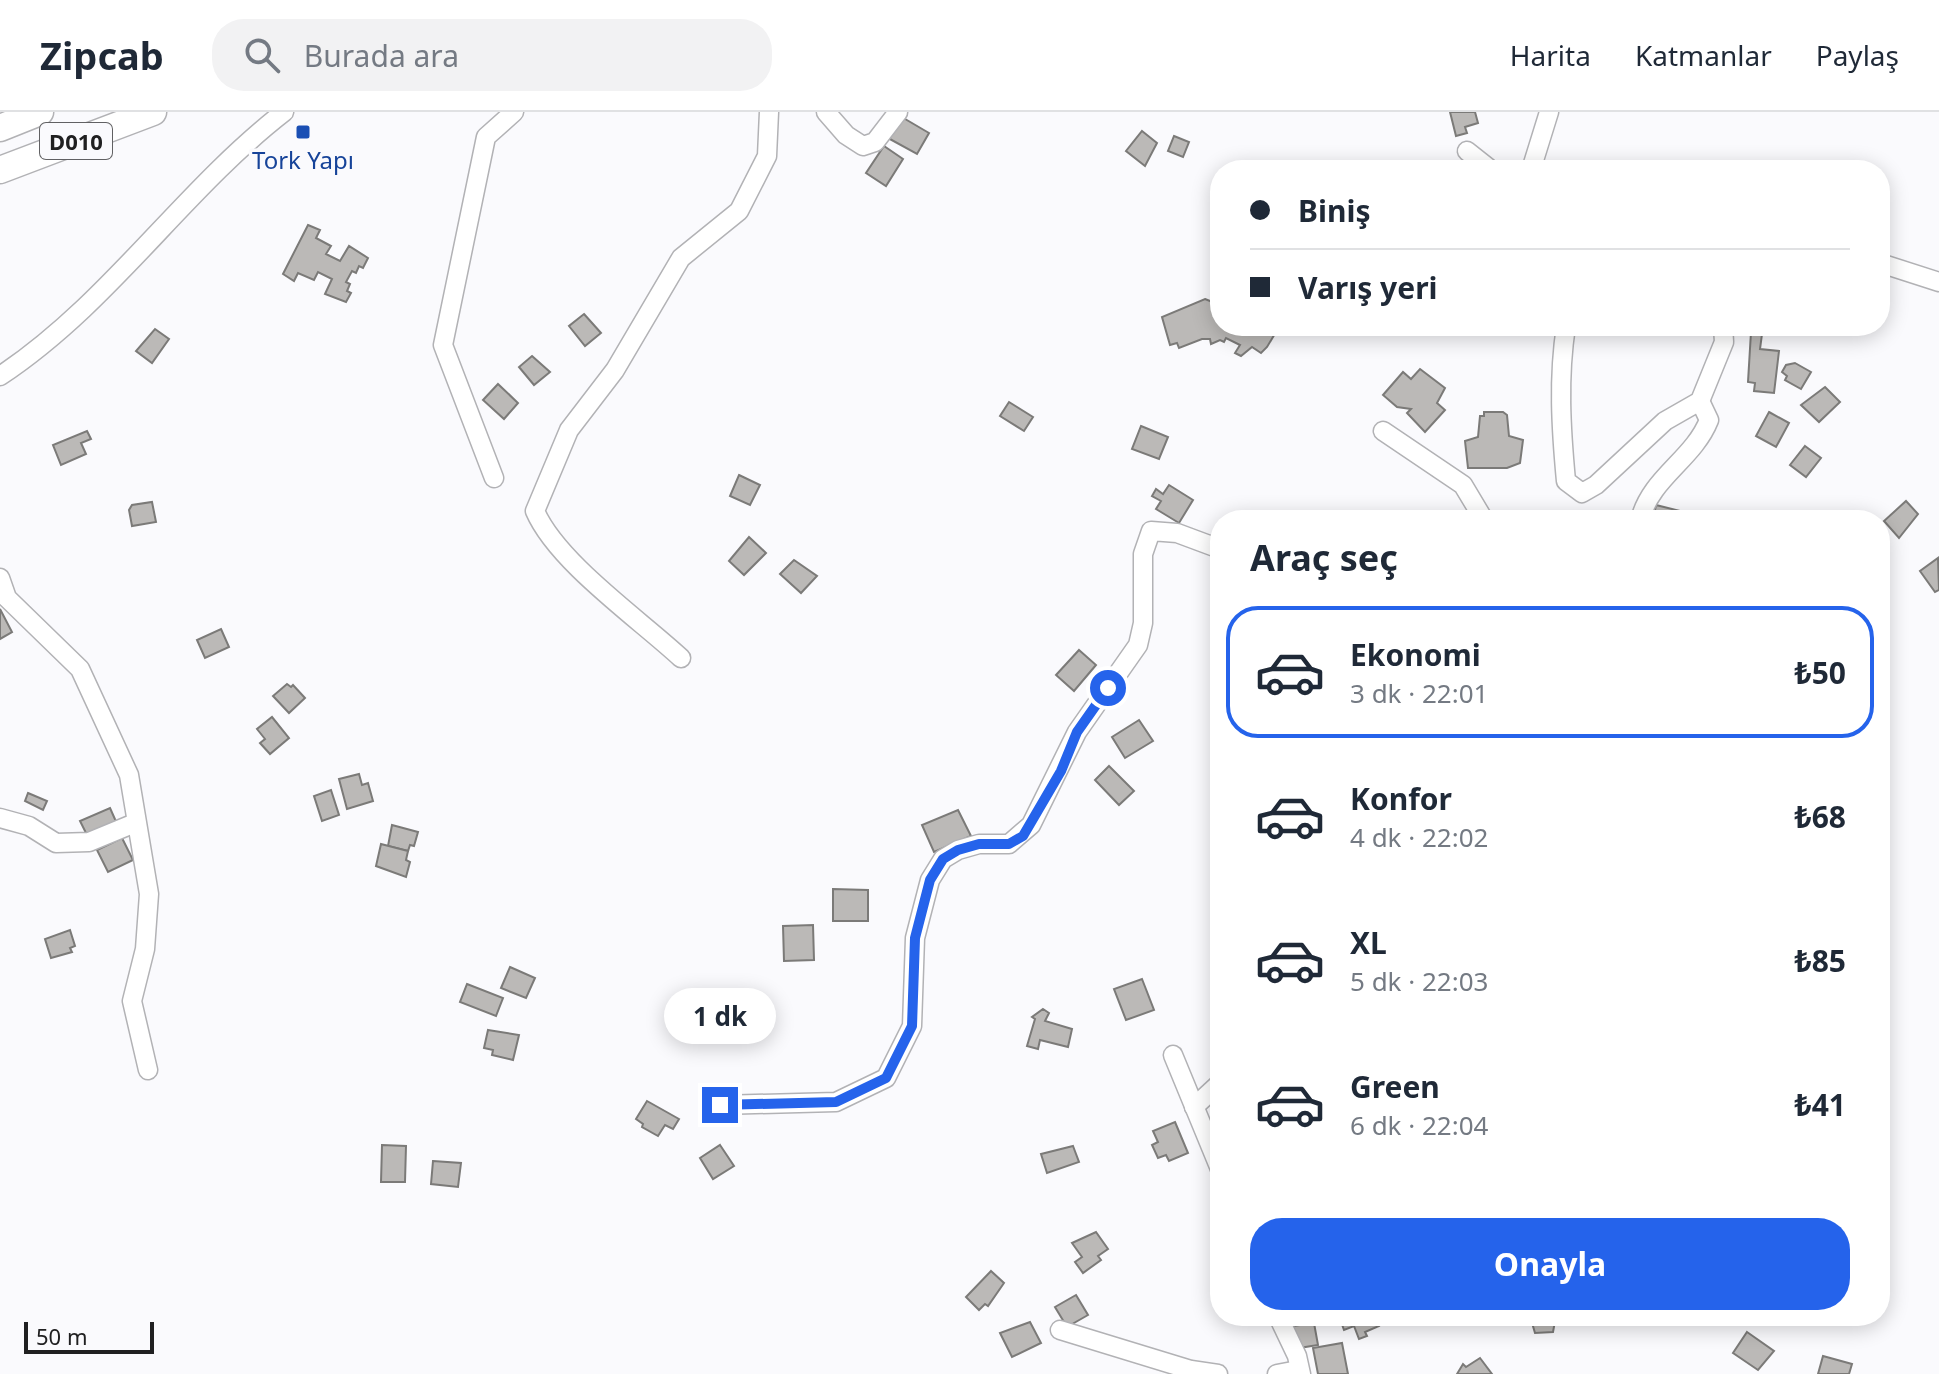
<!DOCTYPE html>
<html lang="tr">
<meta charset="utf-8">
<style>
body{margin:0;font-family:"Noto Sans",sans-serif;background:#f2f2f3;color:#1f2937;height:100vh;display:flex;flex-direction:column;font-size:30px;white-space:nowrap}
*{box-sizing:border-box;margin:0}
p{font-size:26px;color:#747a83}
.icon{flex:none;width:44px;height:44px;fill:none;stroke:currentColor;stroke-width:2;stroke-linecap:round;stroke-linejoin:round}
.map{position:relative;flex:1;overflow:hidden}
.details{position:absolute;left:1210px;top:398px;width:680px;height:816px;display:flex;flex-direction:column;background:#fff;border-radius:32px;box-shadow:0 4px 20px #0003}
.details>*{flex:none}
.banner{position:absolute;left:1210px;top:48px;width:680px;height:176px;border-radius:32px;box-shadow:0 4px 20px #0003;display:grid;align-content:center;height:176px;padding:0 40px;background:#fff}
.scale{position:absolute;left:24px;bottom:20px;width:130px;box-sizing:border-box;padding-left:8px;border:4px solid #202021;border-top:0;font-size:22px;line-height:28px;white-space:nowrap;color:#202021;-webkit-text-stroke:6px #fafafd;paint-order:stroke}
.end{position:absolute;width:36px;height:36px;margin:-18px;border:10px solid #2563eb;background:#fff;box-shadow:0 0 0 4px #fff}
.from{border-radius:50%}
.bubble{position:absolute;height:56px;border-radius:28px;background:#fff;box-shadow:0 4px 20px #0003;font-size:26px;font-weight:700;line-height:56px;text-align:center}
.banner b{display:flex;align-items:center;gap:28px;height:76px;font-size:30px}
.banner b+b{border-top:2px solid #e0e1e3}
.banner i{width:20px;height:20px;background:#1f2937}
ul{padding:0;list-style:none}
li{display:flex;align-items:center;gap:24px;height:132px;margin:0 16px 12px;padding:0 24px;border:4px solid transparent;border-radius:32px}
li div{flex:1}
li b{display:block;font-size:30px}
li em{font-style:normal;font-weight:700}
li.selected{border-color:#2563eb}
li>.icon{width:72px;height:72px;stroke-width:1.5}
h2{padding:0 40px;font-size:36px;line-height:96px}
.cta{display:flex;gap:16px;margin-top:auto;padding:16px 40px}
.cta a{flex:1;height:92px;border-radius:32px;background:#2563eb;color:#fff;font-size:32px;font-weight:700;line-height:92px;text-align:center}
header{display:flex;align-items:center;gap:48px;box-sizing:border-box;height:112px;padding:0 40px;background:#fff;border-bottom:2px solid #e0e1e3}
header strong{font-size:38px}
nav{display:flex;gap:44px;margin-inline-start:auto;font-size:28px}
.search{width:560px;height:72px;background:#f2f2f3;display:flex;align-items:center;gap:20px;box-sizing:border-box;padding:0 28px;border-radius:32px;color:#747a83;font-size:30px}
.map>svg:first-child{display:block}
.building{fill:#bbb9b7;stroke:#7b7a78;stroke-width:2}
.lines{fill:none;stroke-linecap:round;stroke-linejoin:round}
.minor-casing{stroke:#b2b2b5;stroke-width:21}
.highway-casing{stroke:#b2b2b5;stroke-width:29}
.minor{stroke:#fff;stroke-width:18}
.highway{stroke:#fff;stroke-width:26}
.route{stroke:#2563eb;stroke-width:10}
.transit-dot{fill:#1a4fb4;stroke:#fafafd;stroke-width:3}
.labels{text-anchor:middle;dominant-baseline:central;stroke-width:7;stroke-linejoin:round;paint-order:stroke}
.shield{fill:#fafafd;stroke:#616163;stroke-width:2}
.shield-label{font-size:22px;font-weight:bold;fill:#202021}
.transit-label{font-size:24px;fill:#164399;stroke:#fafafd}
</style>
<header>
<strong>Zipcab</strong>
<div class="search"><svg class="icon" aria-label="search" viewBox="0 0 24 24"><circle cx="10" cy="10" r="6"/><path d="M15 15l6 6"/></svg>Burada ara</div>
<nav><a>Harita</a><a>Katmanlar</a><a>Paylaş</a></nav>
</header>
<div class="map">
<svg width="1939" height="1262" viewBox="0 0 1939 1262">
<rect width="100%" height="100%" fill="#fafafd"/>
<g class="building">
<polygon points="1450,0 1475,0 1478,11 1465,15 1467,21 1456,24"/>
<polygon points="900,4 929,21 917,42 888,26"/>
<polygon points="1142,19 1157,31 1145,54 1126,39"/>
<polygon points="1174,24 1189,30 1183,45 1168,39"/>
<polygon points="884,34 903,47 886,74 866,61"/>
<polygon points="308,113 320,118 316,126 331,134 326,142 340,149 349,134 368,146 363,156 359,154 356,161 352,159 346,170 350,172 347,179 351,181 346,190 325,182 332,167 318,160 314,168 298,161 294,169 283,162"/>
<polygon points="1205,187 1220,193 1220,214 1270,214 1276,220 1267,235 1261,241 1252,235 1241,244 1235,241 1240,233 1226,226 1224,230 1220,228 1211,232 1210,227 1202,227 1179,236 1177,231 1170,233 1162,205"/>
<polygon points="584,202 601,221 585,234 569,214"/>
<polygon points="155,217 169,227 152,251 136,239"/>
<polygon points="1751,220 1762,222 1760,237 1779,239 1774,281 1754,279 1755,271 1748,270"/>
<polygon points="532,244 550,260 534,273 519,255"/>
<polygon points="1795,251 1811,260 1801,277 1785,268 1787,264 1782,260 1786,253"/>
<polygon points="1420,257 1445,276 1437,291 1445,298 1425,320 1407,301 1411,297 1397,295 1383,283 1403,260 1411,267"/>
<polygon points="498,272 518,291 504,307 483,288"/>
<polygon points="1825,275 1840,290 1819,310 1801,293"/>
<polygon points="1009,290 1033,305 1024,319 1000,304"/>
<polygon points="1484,300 1503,300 1507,303 1509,324 1523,328 1520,351 1507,356 1468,356 1465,329 1478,325 1480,304 1484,304"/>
<polygon points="1769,300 1789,311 1776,335 1756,324"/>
<polygon points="1141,314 1168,325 1159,347 1132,337"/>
<polygon points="87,319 91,327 81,331 86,342 61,353 53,333"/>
<polygon points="1805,334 1821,346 1806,365 1790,353"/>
<polygon points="739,363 760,373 750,393 730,384"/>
<polygon points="1169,373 1193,388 1179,411 1156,397 1161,389 1152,384 1156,377 1163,382"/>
<polygon points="1906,389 1918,402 1899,426 1884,409"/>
<polygon points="152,390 156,410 132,414 129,398 132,393"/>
<polygon points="1656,393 1680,399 1678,408 1653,408"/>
<polygon points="749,425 766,441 744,463 729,449"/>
<polygon points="1938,446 1939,478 1935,480 1920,459"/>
<polygon points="794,448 817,464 801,481 780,462"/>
<polygon points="0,497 12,520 0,527"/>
<polygon points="221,517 229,535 205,546 197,528"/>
<polygon points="1079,538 1096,553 1074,579 1056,563"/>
<polygon points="287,572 291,575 293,573 305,586 289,601 273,584"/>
<polygon points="272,605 289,626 270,642 260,631 265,627 257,617"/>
<polygon points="1139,608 1153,629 1125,646 1112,625"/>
<polygon points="1109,654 1134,679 1119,693 1095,668"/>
<polygon points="359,662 362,673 368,671 373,689 347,697 339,667"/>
<polygon points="331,678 339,703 322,709 314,684"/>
<polygon points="28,681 47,689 43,698 25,689"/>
<polygon points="110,696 118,714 89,727 80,709"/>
<polygon points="958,698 971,724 934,740 922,713"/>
<polygon points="392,713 418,720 414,734 410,733 408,739 388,734"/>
<polygon points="122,726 133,748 108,760 97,738"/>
<polygon points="381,732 408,739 406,748 410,750 406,765 376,754"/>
<polygon points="833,777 868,778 868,809 833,809"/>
<polygon points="813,813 814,848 784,849 783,814"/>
<polygon points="70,818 75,834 70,836 72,840 51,846 45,827"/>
<polygon points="510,855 535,866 526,886 501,876"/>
<polygon points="1142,867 1154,898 1126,908 1114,877"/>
<polygon points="467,872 503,886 496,904 460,890"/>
<polygon points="1043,897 1049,901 1045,909 1072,917 1068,935 1040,928 1038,937 1027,934 1035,907 1032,905"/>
<polygon points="488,918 519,923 513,948 492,943 493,938 484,936"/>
<polygon points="647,989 679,1007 673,1017 665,1013 658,1024 642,1015 643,1012 636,1007"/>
<polygon points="1175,1010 1188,1041 1169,1049 1166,1043 1158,1046 1152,1033 1158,1030 1153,1019"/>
<polygon points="382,1033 406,1034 405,1070 381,1070"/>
<polygon points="720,1033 734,1054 713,1067 700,1046"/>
<polygon points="1073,1034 1079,1050 1047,1061 1041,1042"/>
<polygon points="433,1049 461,1051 458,1075 431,1072"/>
<polygon points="1096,1120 1108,1137 1098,1144 1101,1148 1083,1161 1075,1150 1082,1145 1072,1131"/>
<polygon points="991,1159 1004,1171 988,1194 985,1192 979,1198 966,1185"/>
<polygon points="1076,1183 1088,1203 1067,1215 1055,1195"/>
<polygon points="1339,1204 1375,1204 1379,1214 1365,1220 1367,1224 1359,1227 1354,1214 1344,1218"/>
<polygon points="1530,1204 1556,1204 1553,1220 1535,1221"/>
<polygon points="1030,1210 1041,1231 1012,1245 1000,1221"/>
<polygon points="1314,1211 1318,1233 1299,1236 1293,1214"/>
<polygon points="1747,1220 1774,1239 1758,1258 1733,1241"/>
<polygon points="1342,1231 1348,1262 1318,1262 1313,1236"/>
<polygon points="1823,1244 1852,1252 1849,1262 1818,1262"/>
<polygon points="1480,1246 1492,1262 1457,1262 1463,1252 1466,1255"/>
</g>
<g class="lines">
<defs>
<g id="minor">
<polyline points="826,0 846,23 863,34 875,30 898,0"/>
<polyline points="1467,39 1491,58"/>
<polyline points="1531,58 1549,0"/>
<polyline points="1880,151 1939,170"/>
<path d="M1566,214C1558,266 1561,316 1566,369L1582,381L1596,373L1665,309L1700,289L1724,230L1723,214"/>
<path d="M0,264C109,192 182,79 284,0"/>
<polyline points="1383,319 1463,373 1484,408"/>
<polyline points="494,366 443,233 486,25 514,0"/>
<path d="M1640,408C1651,365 1693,348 1709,308L1700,289"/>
<polyline points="0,466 7,486 80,557 129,663 149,782 145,837 132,889 148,958"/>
<path d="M681,546C639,507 557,450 535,399L569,318L615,258L681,146L739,99L767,44L769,0"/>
<polyline points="0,706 29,714 56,731 89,730 135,711"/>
<polyline points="1173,943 1220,1057"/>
<polyline points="720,993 836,990 886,966 912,914 915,826 930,768 943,747 958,738 979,732 1009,732 1031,713 1077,620 1138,533 1143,511 1143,442 1151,419 1177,421 1220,437"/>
<polyline points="1194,995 1220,971"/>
<polyline points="1278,1204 1297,1244 1301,1262"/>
<polyline points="1060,1218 1191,1258 1218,1262"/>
<polyline points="1277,1262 1298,1258"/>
</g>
<g id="highway">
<polyline points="0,16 40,0"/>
<polyline points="0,58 153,0"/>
</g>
</defs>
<use href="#minor" class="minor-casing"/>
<use href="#highway" class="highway-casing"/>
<use href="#minor" class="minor"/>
<use href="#highway" class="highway"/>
</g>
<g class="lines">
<polyline class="route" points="720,993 836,990 886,966 912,914 915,826 930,768 943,747 958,738 979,732 1009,732 1023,724 1061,659 1077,620 1108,576"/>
</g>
<rect class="transit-dot" x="295" y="12" width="16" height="16" rx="4"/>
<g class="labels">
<rect class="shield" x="40" y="11" width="72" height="36" rx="6"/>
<g class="shield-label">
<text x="76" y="29">D010</text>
</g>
<g class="transit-label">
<text x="303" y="47">Tork Yapı</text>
</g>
</g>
</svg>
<div class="scale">50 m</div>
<i class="end from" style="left:1108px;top:576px"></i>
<i class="end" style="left:720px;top:993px"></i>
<div class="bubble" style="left:664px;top:876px;width:112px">1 dk</div>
<div class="banner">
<b><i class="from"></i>Biniş</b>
<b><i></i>Varış yeri</b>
</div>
<section class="details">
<h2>Araç seç</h2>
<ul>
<li class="selected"><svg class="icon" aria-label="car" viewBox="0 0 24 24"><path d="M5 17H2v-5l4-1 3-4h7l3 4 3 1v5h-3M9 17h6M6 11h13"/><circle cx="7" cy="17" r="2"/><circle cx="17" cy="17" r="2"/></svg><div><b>Ekonomi</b><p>3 dk · 22:01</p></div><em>₺50</em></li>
<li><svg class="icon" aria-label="car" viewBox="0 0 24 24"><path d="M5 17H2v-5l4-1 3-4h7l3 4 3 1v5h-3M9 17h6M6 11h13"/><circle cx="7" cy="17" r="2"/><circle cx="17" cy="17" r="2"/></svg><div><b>Konfor</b><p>4 dk · 22:02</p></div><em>₺68</em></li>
<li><svg class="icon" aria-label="car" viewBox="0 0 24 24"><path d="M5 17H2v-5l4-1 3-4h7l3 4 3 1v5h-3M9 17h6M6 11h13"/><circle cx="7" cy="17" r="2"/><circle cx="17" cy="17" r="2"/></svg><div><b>XL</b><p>5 dk · 22:03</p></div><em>₺85</em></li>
<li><svg class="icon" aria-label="car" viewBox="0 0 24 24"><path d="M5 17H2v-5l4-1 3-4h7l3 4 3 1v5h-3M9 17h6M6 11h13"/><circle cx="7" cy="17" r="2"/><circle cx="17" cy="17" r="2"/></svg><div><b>Green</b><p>6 dk · 22:04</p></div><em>₺41</em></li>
</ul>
<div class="cta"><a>Onayla</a></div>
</section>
</div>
